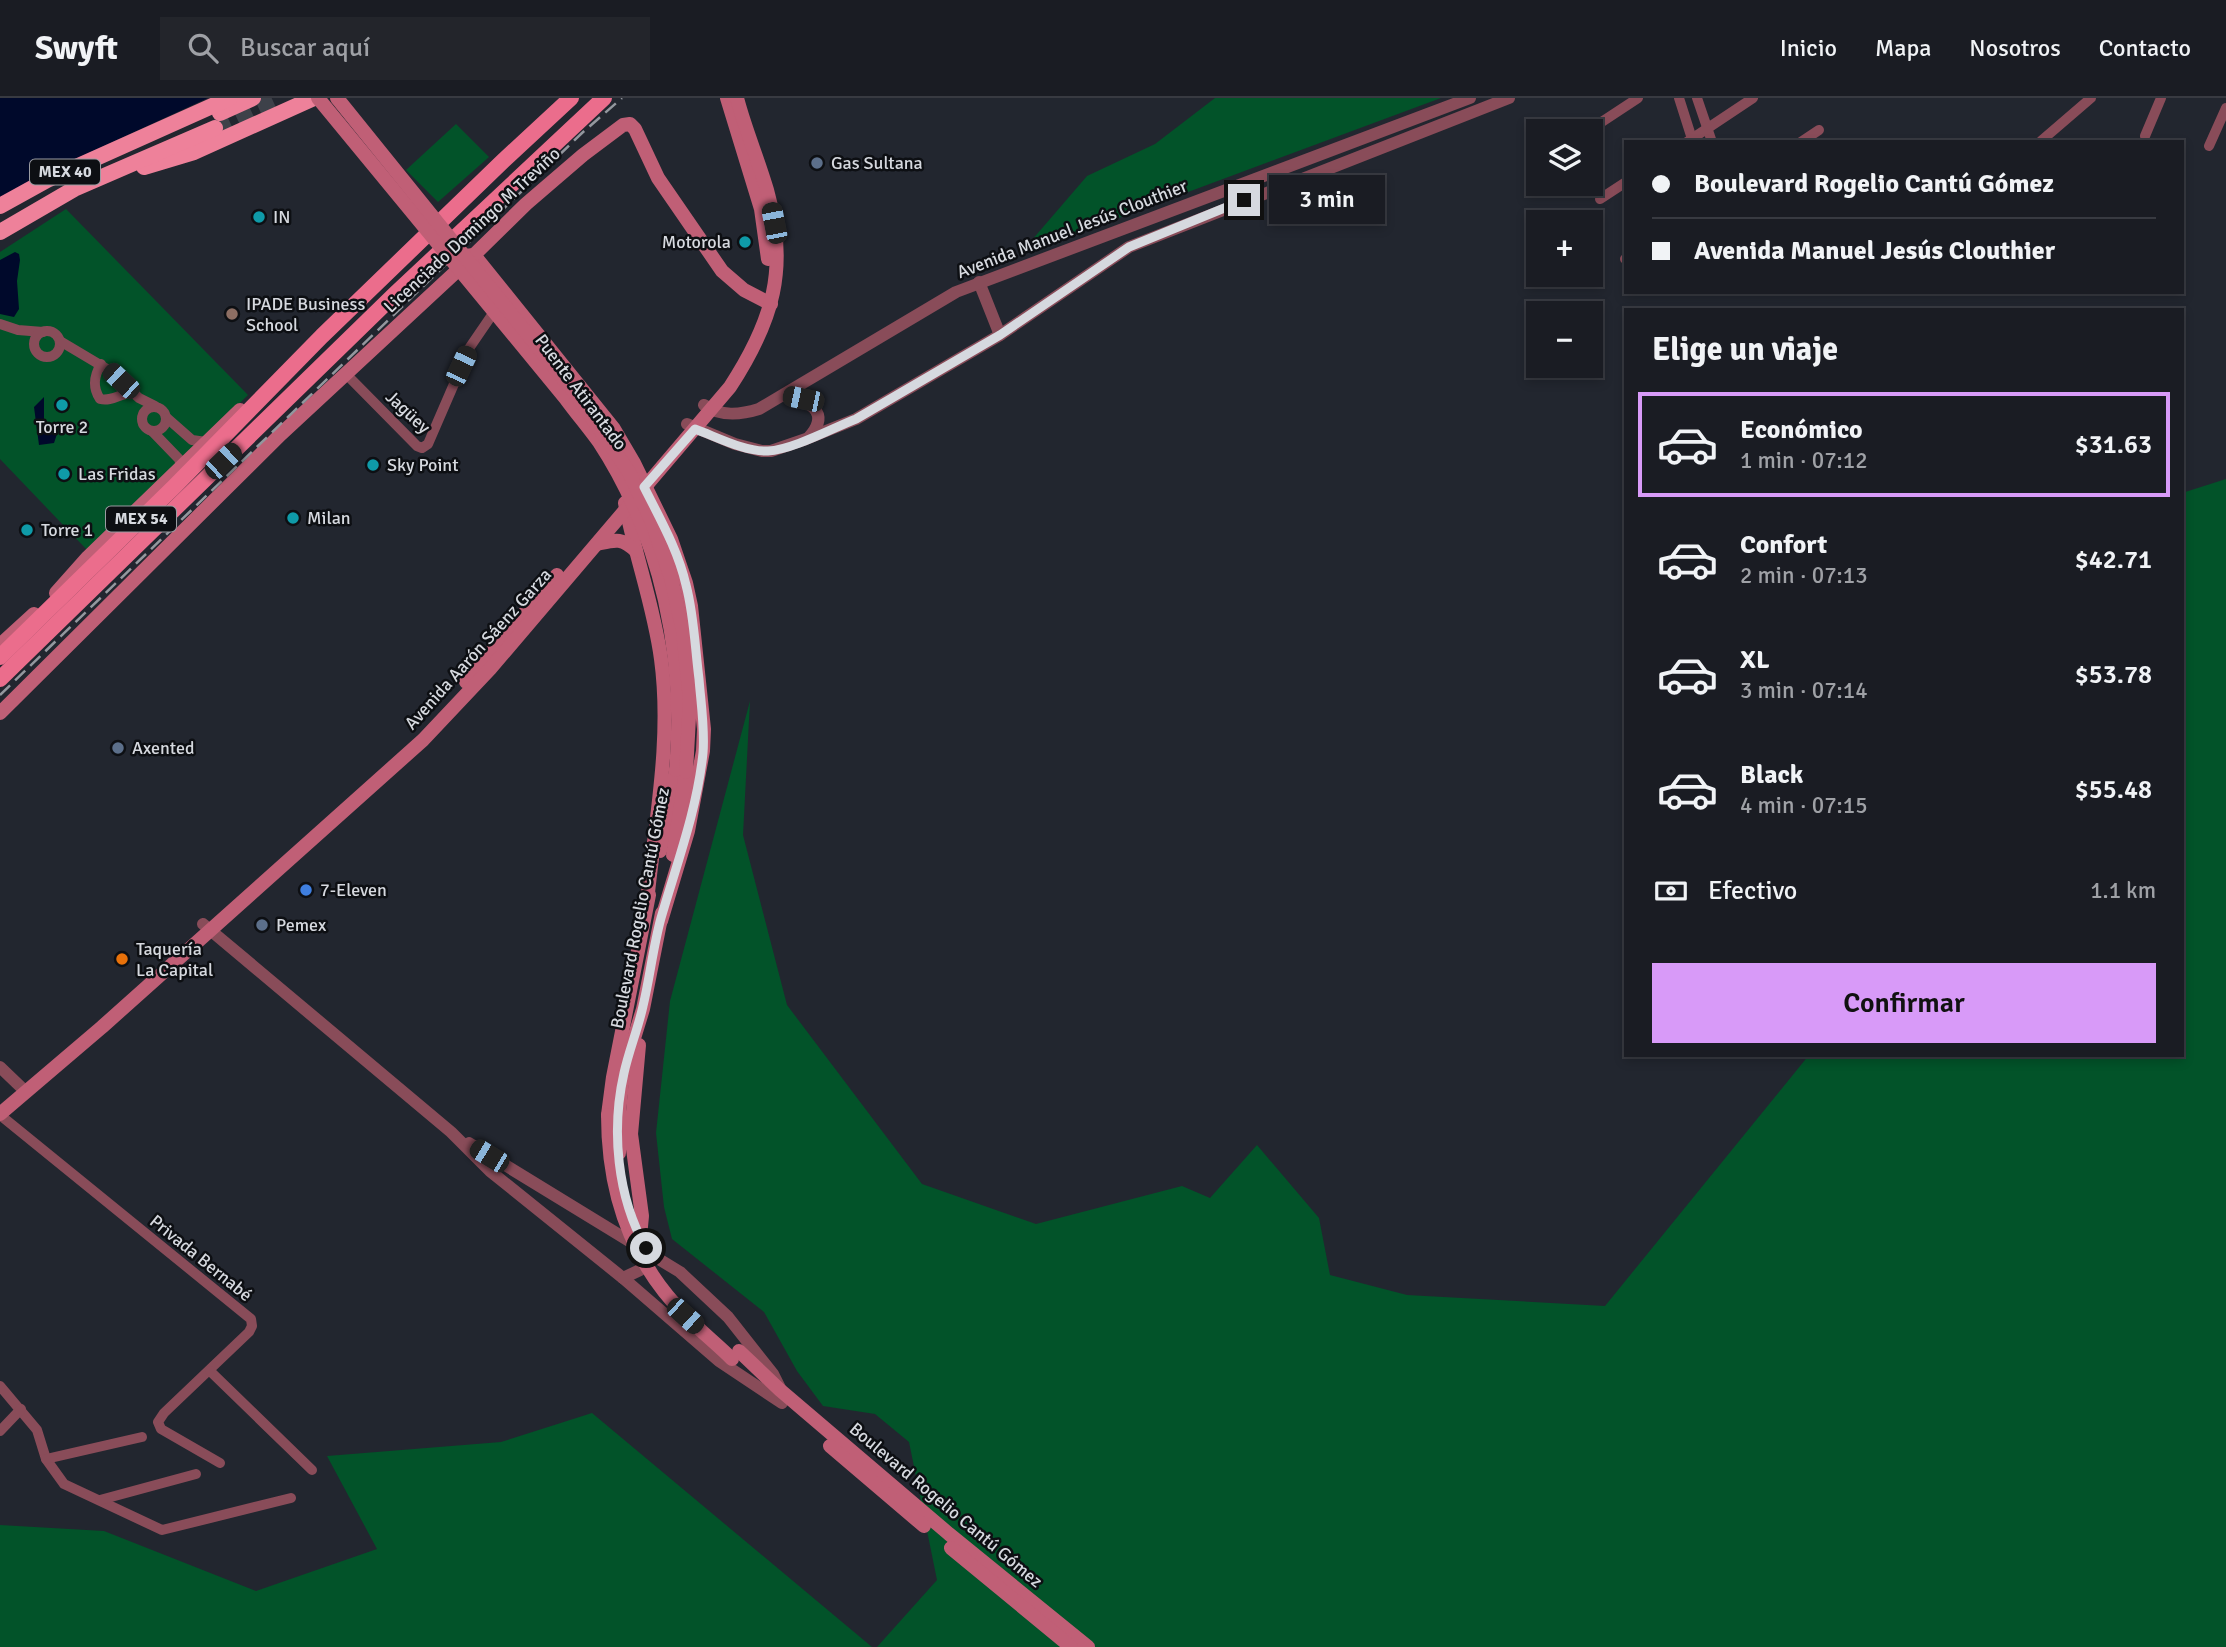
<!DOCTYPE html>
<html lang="es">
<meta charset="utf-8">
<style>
body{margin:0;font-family:Signika,sans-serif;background:#23252b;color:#f1f3f6;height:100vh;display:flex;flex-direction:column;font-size:26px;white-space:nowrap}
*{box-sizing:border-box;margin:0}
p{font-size:23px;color:#9fa1a6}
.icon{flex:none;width:38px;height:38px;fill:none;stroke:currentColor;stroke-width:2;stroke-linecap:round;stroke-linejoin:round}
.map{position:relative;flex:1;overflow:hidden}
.drawer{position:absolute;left:1624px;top:210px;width:560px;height:749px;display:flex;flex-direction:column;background:#1a1c23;border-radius:0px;box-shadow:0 4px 10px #0003,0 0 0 2px #383a41}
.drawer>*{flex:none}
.guide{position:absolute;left:1624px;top:42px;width:560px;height:154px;border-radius:0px;box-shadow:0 4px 10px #0003,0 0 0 2px #383a41;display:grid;align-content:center;height:154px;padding:0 28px;background:#1a1c23}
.fabs{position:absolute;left:1526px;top:21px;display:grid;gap:14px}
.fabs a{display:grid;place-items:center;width:77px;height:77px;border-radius:0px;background:#1a1c23;box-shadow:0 4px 10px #0003,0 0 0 2px #383a41;font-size:35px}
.end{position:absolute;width:32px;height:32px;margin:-16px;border:9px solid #d6d9df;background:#111;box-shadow:0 0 0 4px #111}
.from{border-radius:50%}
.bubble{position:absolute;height:49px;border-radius:0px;background:#1a1c23;box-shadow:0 4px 10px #0003,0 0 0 2px #383a41;font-size:23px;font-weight:600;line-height:49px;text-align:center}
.car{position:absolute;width:21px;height:42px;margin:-21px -10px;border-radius:9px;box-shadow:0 0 5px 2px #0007;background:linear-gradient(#222 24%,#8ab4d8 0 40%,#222 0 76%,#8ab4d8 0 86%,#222 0)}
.guide b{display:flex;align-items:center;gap:24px;height:66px;font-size:26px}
.guide b+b{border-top:2px solid #383a41}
.guide i{width:18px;height:18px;background:#f1f3f6}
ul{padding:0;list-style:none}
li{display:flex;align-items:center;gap:21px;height:105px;margin:0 14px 10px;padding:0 14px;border:4px solid transparent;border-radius:0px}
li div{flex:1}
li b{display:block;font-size:26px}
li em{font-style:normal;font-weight:600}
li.on{border-color:#d89af8}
li>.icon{width:63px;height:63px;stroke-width:1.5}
h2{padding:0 28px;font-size:32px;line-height:84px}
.pay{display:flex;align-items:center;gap:18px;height:77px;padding:0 28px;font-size:26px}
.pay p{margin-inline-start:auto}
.action{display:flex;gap:14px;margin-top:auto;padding:14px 28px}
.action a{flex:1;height:80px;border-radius:0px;background:#d89af8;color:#111;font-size:28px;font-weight:600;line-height:80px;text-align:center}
header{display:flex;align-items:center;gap:42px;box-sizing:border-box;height:98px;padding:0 35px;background:#1a1c23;border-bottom:2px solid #383a41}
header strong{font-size:33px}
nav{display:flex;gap:38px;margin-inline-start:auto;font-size:24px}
.search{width:490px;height:63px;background:#23252b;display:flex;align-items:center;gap:18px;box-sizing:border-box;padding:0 24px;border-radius:0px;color:#9fa1a6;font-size:26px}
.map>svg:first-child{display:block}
.green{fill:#025329}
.water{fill:#00092b}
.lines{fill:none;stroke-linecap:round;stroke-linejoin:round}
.trunk-tunnel{stroke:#3d4149;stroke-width:16;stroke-dasharray:16 8;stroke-linecap:butt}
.minor{stroke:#894c59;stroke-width:10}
.tertiary{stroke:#894c59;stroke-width:12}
.secondary{stroke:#c05f76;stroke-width:14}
.primary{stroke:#eb6d8c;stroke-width:16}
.trunk{stroke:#ee819a;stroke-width:16}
.rail{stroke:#93979e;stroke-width:2.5;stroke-dasharray:14 7;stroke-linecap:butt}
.secondary-bridge{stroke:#c05f76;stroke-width:14}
.route{stroke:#d6d9df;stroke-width:9}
.service-dot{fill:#5c6f8a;stroke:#0d0f13;stroke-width:2.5}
.culture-dot{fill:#0f9aa8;stroke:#0d0f13;stroke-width:2.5}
.education-dot{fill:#8d6e63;stroke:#0d0f13;stroke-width:2.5}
.shop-dot{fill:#3f7fe0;stroke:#0d0f13;stroke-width:2.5}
.food-dot{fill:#e8710a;stroke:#0d0f13;stroke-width:2.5}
.labels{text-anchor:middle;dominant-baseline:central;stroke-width:5;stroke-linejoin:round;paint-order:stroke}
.shield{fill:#0d0f13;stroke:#9a9ca2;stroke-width:2}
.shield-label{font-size:16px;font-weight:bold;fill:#d6d9df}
.poi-label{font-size:18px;fill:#d6d9df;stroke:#0d0f13;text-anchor:start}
.street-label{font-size:18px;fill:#d6d9df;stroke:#0d0f13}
</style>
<header>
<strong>Swyft</strong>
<div class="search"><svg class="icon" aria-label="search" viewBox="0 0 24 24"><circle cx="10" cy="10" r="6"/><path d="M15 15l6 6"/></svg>Buscar aquí</div>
<nav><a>Inicio</a><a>Mapa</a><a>Nosotros</a><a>Contacto</a></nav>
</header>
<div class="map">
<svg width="2226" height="1549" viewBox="0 0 2226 1549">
<rect width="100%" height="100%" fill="#22262f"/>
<g class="green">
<polygon points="1215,0 1441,0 1019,157 1087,78 1155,46"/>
<polygon points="456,26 489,59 438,104 406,72"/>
<polygon points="66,111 248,297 89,454 0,361 0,154"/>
<polygon points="2226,381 2226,1549 877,1549 937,1482 909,1344 875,1316 823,1308 797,1273 764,1214 672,1141 664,1109 656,1035 670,903 750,603 743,737 787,907 922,1086 1036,1126 1182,1088 1210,1100 1257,1047 1319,1120 1330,1177 1407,1197 1605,1208 1809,957 2182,957 2182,395"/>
<polygon points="592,1315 872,1549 0,1549 0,1427 104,1433 256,1493 377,1451 327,1358 501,1344"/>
</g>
<g class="water">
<polygon points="0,0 208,0 45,75 0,101"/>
<polygon points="15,154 19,156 20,162 17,183 19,211 14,219 0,216 0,162"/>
<polygon points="44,299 44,326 57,336 54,345 39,347 34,309"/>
</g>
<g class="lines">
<polyline class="trunk-tunnel" points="215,30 280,0"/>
<g class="minor">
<polyline points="1679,0 1693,44"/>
<polyline points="1697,0 1712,44"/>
<polyline points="1588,33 1638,0"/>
<polyline points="2145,38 2161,0"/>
<polyline points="2041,43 2091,0"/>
<polyline points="1687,44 1753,0"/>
<polyline points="1801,44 1819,32"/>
<polyline points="2209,48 2226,10"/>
<polyline points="1600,101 1626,84"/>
<polyline points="1625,161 1626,160"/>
<polyline points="0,226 18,232 43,234"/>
<circle cx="47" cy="246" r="13"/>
<polyline points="60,243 107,271 139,300 155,308"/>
<path d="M101,266C94,278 92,289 100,301C113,304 121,294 134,295"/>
<polyline points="346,276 417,348 422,350 428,346 470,249 496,211"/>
<circle cx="154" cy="321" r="12"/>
<polyline points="167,320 192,342 206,344"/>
<polyline points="152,333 179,361 181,368"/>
<polyline points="0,1017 251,1221 252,1228 249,1234 164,1315 158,1324 161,1331 220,1365"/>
<polyline points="210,1273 312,1372"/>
<polyline points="0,1288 37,1332 46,1361 64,1386 162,1432 291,1400"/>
<polyline points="0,1333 21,1311"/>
<polyline points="46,1361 142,1339"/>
<polyline points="100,1402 196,1376"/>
</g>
<g class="tertiary">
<polyline points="979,184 1000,237"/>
<path d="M785,297C808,302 832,314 809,339"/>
<path d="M704,307C721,319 740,317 759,311L956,194L1470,0"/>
<polyline points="687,326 735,346 762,353 771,353 806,341 856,321 1000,237 1129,149 1509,0"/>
<polyline points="203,826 451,1034 490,1073 623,1180 719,1263 782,1305"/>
<polyline points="0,969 25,993"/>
<polyline points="469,1045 680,1174 728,1219 773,1276 780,1290"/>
<polyline points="623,1180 640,1172 646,1158"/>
</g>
<g class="secondary">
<polyline points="727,0 761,111 768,161"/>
<polyline points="465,158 474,157 614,331 634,365 671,441 686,485 691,508 704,631 703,653 688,733 661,823"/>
<path d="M625,405C635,458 654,508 661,561C672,642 655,724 647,804"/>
<path d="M597,446C615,442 621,439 636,453"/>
<polyline points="56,495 88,459 240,312"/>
<polyline points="0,547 34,516"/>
<polyline points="466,584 557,477"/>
<polyline points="0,615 281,336 474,157 526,106 583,57 623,27 630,26 635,31 658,80 722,173 744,192 771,206"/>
<polyline points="660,753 676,672"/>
<polyline points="673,757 686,674"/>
<polyline points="619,1015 623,976 643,911 662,815"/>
<path d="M0,1016L102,929L423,642L490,571L730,289C773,223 789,170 767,92C758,61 745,31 737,0"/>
<polyline points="608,1017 613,979 649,797"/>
<polyline points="639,1149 642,1118 631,1036 639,947"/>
<polyline points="739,1253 780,1292 949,1436 1088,1549"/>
<polyline points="830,1348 924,1428"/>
<polyline points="951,1450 1071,1549"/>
</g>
<g class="primary">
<polyline points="0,559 174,389 322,238 503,63 571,0"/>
<polyline points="0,581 395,196 604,0"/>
</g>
<g class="trunk">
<polyline points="220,15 253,0"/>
<polyline points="144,69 194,54 314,0"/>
<polyline points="0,108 47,82 230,0"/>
<polyline points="0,134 74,91 215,30"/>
</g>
<polyline class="rail" points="0,597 582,35 622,0"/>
<g class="secondary-bridge">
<path d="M318,0L566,301C577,316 589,330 599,344C662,440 686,560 676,672"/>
<polyline points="337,0 575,295 629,374 651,422 671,480 683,533 690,602 686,674"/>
<path d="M608,1017C608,1093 631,1163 685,1217C699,1232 717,1246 732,1261"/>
<polyline points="619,1055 619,1015"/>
</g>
</g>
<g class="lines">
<path class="route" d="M646,1150C617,1099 611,1032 624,975C629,952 638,931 643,908C650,879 653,849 661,820C677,765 697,712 703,655C705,631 701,606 699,581C695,550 694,517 686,487C678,452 660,421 644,389L695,331C717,339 745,354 768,353C792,352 833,330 856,321L1000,237L1129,149L1244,102"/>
</g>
<g class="service-dot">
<circle cx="817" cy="65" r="7"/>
<circle cx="118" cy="650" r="7"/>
<circle cx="262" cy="827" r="7"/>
</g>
<g class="culture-dot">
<circle cx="259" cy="119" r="7"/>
<circle cx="745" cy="144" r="7"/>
<circle cx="62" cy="307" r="7"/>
<circle cx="373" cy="367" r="7"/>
<circle cx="64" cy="376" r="7"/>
<circle cx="293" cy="420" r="7"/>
<circle cx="27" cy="432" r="7"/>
</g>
<circle class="education-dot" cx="232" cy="216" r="7"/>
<circle class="shop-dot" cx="306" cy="792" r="7"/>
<circle class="food-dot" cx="122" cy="861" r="7"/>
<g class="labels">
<g class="shield">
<rect x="30" y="61.5" width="70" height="25" rx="5"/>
<rect x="106" y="408.5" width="70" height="25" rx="5"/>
</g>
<g class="shield-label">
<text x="65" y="74">MEX 40</text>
<text x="141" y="421">MEX 54</text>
</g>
<g class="poi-label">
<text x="831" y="65">Gas Sultana</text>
<text x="273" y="119">IN</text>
<text x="731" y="144" text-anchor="end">Motorola</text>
<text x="246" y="206">IPADE Business<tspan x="246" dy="21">School</tspan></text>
<text x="62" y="329" text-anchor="middle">Torre 2</text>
<text x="387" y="367">Sky Point</text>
<text x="78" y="376">Las Fridas</text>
<text x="307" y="420">Milan</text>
<text x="41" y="432">Torre 1</text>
<text x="132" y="650">Axented</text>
<text x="320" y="792">7-Eleven</text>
<text x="276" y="827">Pemex</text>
<text x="136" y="851">Taquería<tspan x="136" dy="21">La Capital</tspan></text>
</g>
<g class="street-label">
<text transform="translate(1072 131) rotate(-21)">Avenida Manuel Jesús Clouthier</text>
<text transform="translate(472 132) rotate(-43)">Licenciado Domingo M Treviño</text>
<text transform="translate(581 294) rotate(53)">Puente Atirantado</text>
<text transform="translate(408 314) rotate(43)">Jagüey</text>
<text transform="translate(478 551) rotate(-48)">Avenida Aarón Sáenz Garza</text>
<text transform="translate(640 810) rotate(-79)">Boulevard Rogelio Cantú Gómez</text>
<text transform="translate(201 1160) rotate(39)">Privada Bernabé</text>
<text transform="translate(946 1407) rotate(40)">Boulevard Rogelio Cantú Gómez</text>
</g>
</g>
</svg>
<div class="fabs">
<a><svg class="icon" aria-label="layers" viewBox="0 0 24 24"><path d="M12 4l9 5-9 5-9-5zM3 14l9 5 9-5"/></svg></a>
<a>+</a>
<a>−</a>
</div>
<i class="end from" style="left:646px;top:1150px"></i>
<i class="end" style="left:1244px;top:102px"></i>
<div class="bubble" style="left:1269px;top:77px;width:116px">3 min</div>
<i class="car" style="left:774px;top:125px;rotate:349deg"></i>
<i class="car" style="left:461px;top:268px;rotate:25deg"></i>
<i class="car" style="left:121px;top:283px;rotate:313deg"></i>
<i class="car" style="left:803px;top:301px;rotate:282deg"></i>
<i class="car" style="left:223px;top:363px;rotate:46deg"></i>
<i class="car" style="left:489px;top:1058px;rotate:301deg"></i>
<i class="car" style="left:685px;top:1218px;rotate:132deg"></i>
<div class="guide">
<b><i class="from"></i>Boulevard Rogelio Cantú Gómez</b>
<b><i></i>Avenida Manuel Jesús Clouthier</b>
</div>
<section class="drawer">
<h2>Elige un viaje</h2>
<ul>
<li class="on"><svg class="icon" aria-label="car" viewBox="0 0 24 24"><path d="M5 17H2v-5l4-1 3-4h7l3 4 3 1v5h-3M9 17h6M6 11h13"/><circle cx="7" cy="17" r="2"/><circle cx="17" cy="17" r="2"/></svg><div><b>Económico</b><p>1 min · 07:12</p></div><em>$31.63</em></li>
<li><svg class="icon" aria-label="car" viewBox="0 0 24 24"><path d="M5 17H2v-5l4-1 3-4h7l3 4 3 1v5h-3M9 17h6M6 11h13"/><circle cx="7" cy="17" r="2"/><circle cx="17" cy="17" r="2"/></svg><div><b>Confort</b><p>2 min · 07:13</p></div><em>$42.71</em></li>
<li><svg class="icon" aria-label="car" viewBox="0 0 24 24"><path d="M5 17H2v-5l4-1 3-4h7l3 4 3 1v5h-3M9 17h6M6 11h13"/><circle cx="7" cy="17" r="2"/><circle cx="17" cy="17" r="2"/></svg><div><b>XL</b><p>3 min · 07:14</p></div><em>$53.78</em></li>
<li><svg class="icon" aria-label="car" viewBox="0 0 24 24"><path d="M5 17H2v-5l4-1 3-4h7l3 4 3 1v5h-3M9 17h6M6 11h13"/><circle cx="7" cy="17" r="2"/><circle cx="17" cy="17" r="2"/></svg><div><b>Black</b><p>4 min · 07:15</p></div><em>$55.48</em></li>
</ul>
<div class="pay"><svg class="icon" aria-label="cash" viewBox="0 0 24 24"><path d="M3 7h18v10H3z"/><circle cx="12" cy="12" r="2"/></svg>Efectivo<p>1.1 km</p></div>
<div class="action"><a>Confirmar</a></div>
</section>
</div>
